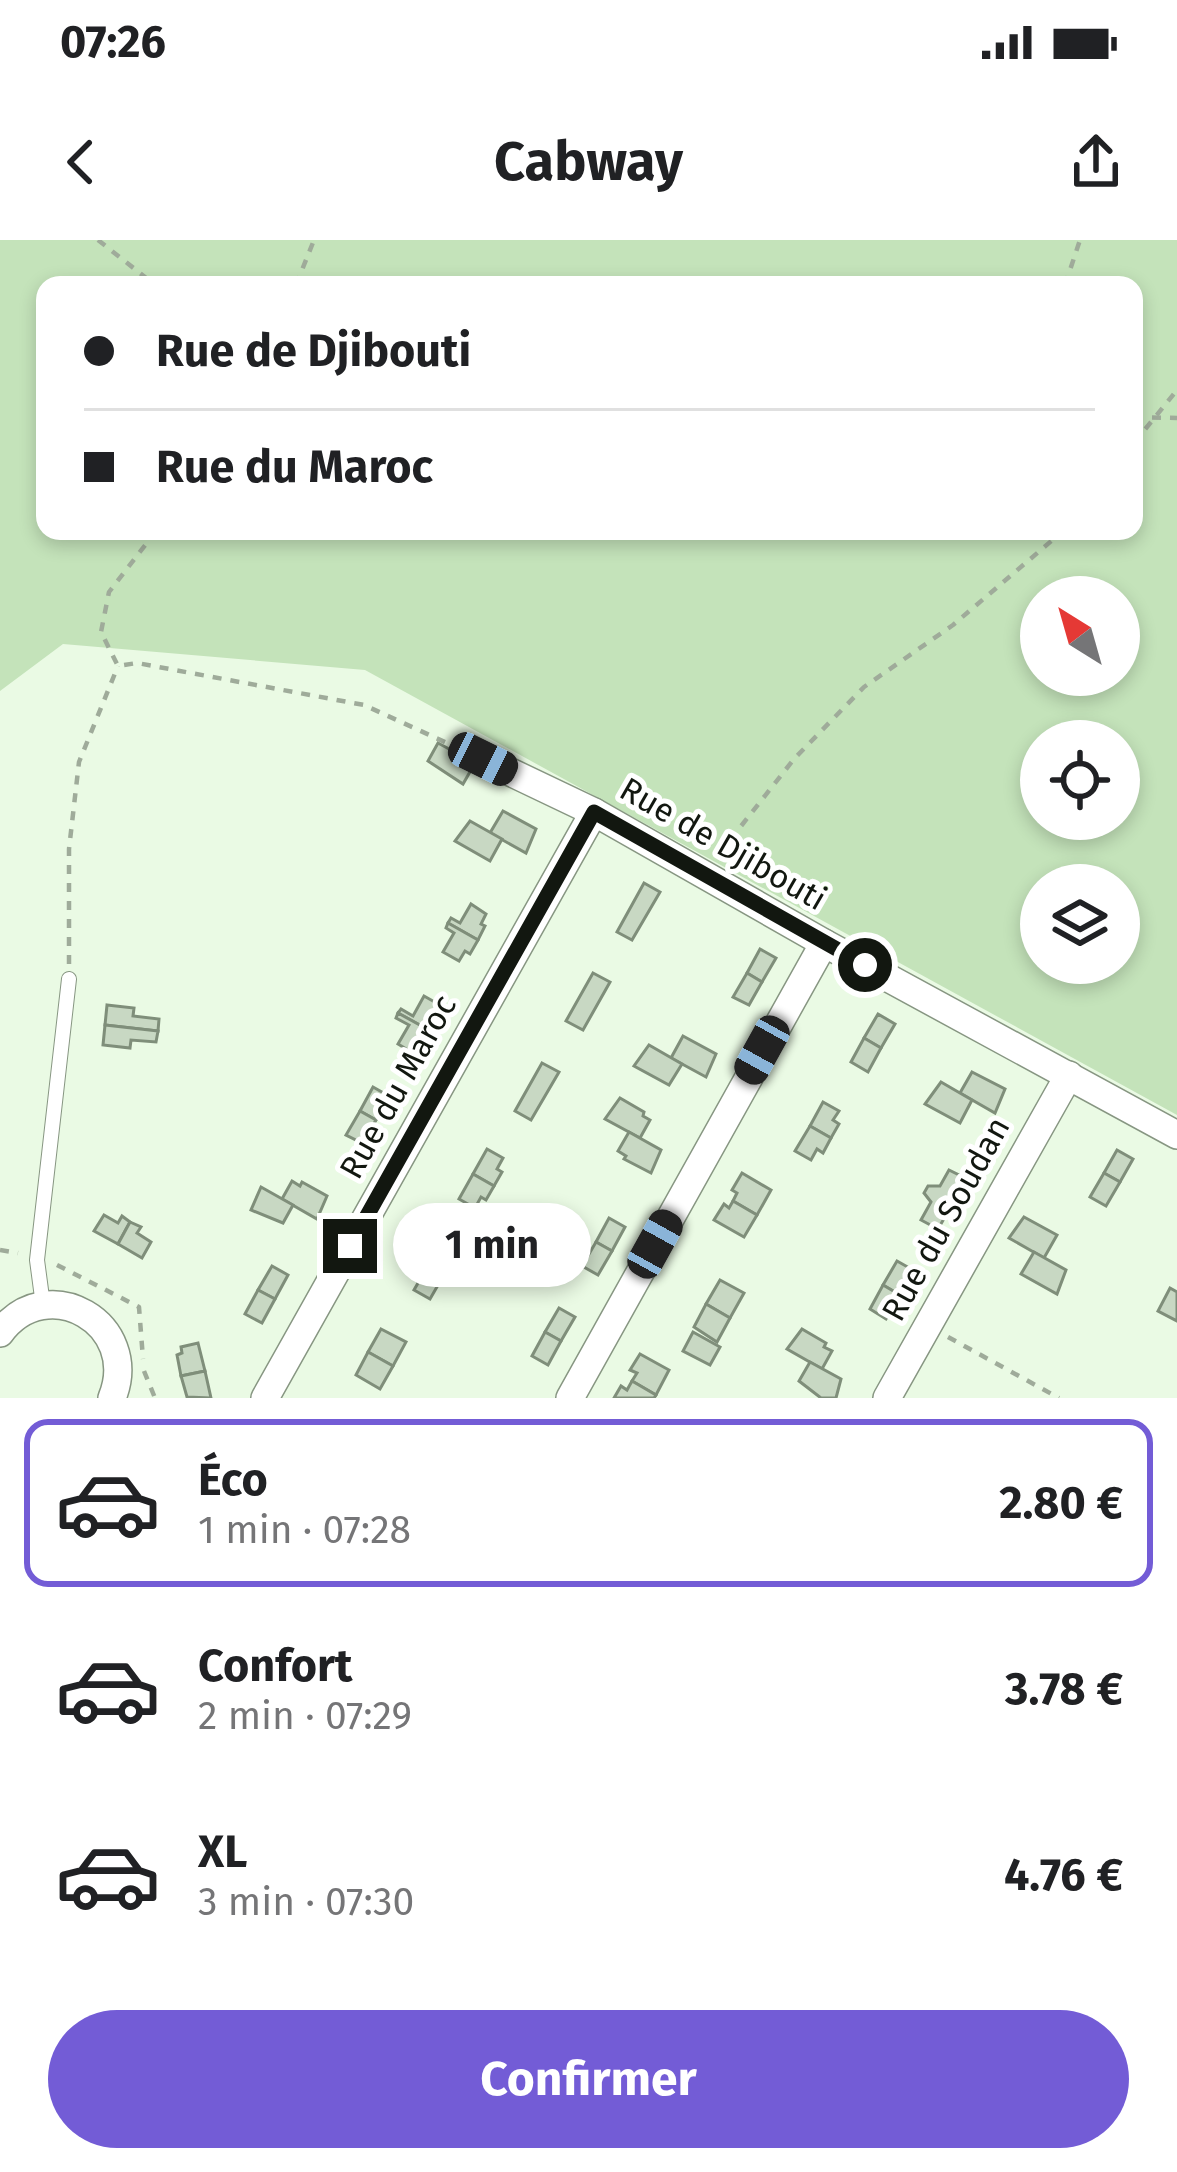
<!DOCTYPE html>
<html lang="fr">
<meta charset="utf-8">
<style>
body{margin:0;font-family:"Fira Sans",sans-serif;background:#f6f6f6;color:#202124;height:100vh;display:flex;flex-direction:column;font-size:45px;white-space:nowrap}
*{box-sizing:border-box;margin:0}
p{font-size:39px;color:#757577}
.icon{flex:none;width:66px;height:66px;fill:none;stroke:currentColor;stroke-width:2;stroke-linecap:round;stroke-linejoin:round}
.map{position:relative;height:1158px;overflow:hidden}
.panel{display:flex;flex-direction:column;background:#fff;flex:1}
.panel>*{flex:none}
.top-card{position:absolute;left:36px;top:36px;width:1107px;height:264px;border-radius:24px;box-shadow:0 6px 18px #0003;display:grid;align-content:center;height:264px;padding:0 48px;background:#fff}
.needle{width:78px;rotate:323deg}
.tools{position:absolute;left:1020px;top:336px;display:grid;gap:24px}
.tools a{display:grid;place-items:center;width:120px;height:120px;border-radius:50%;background:#fff;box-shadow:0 6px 18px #0003;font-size:60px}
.end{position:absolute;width:54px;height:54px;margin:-27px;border:15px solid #121710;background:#fff;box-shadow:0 0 0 6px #fff}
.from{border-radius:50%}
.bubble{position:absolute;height:84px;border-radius:42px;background:#fff;box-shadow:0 6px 18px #0003;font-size:39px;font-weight:700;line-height:84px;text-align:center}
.car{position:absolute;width:36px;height:72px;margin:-36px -18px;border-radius:15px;box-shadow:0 0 9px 3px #0007;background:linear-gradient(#222 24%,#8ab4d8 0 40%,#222 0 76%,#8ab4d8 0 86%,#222 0)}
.top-card b{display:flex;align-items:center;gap:42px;height:114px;font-size:45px}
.top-card b+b{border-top:3px solid #e0e0e0}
.top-card i{width:30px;height:30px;background:#202124}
ul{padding:21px 0 0;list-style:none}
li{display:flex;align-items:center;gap:36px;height:168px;margin:0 24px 18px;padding:0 24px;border:6px solid transparent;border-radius:24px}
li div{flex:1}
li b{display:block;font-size:45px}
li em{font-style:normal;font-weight:700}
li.on{border-color:#735cd6}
li>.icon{width:108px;height:108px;stroke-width:1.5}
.cta{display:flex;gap:24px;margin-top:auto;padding:24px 48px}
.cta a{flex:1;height:138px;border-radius:72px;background:#735cd6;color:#fff;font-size:48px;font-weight:700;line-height:138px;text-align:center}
.status{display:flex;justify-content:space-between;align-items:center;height:84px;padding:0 60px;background:#fff;direction:ltr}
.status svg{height:33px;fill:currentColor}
header{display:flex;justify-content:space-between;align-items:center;height:156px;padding:0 48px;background:#fff;font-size:54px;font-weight:700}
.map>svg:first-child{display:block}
.grass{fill:#c4e3ba;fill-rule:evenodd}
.building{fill:#c8d8c3;stroke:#7f8e7a;stroke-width:3}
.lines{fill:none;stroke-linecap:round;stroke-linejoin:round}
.service-casing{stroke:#879682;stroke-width:16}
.minor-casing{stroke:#879682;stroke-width:30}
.path{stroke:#9fab9a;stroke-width:4.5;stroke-dasharray:9 9;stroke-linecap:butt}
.service{stroke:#fff;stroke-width:14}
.minor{stroke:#fff;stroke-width:27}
.route{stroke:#121710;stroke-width:15}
.labels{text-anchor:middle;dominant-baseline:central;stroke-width:10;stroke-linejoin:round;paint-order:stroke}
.street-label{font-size:33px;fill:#121710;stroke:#fff}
</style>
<div class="status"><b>07:26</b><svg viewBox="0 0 49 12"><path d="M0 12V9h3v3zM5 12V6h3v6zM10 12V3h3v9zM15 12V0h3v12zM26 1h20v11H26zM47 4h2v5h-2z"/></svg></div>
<header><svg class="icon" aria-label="back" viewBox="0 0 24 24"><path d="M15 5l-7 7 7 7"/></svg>Cabway<svg class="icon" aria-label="share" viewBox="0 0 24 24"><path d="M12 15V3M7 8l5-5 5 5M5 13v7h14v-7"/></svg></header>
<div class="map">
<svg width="1177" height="1158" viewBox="0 0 1177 1158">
<rect width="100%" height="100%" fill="#eafae4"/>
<path class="grass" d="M0,0H1177V875L365,430L63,404L0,451ZM45,45H1134V291H45ZM1041,357H1119V435H1041ZM1041,501H1119V579H1041ZM1041,645H1119V723H1041Z"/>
<g class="building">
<polygon points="438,503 475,523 463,544 428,521"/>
<polygon points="503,571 536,589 526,613 490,593"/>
<polygon points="470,581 502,599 490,621 455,601"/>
<polygon points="644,643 660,652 632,700 617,692"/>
<polygon points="471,664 486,674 481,684 485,686 478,700 448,683 451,678 460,683"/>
<polygon points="448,683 478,700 470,714 465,711 459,721 443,712 454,693 446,688"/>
<polygon points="760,709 776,718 762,742 747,733"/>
<polygon points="593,733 610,742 583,790 566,781"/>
<polygon points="747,733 762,742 749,765 733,757"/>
<polygon points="424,756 440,765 427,789 398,773 401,769 413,776"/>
<polygon points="107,765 134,768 133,776 159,779 158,791 105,785"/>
<polygon points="398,773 427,789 413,813 398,804 409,785 396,778"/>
<polygon points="878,774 895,784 881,808 864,798"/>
<polygon points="105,785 158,791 156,802 131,800 130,808 103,805"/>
<polygon points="683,796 716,814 706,837 671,818"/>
<polygon points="864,798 881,808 868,832 851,822"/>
<polygon points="649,805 682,824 669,845 634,826"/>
<polygon points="542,823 559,832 531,880 515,871"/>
<polygon points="972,832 1005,849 995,873 960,853"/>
<polygon points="941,842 972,860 960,883 925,864"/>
<polygon points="373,847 389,856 376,880 360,871"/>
<polygon points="620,858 644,872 643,876 650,880 640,898 605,879"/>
<polygon points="823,862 839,871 833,880 839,884 831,898 810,886"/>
<polygon points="360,871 376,880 362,903 346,895"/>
<polygon points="810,886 831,898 823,913 817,909 811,920 795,911"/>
<polygon points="629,892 661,910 651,933 624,919 626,916 618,911"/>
<polygon points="487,909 503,918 497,929 502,932 494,946 473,934"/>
<polygon points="1117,910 1133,919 1120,942 1104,933"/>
<polygon points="949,930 967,939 938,989 921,980 931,962 924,953 928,946 940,946"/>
<polygon points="742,933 771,950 757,975 733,961 737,953 732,950"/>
<polygon points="1104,933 1120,942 1106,966 1090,957"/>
<polygon points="473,934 494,946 486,960 481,957 475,968 459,959"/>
<polygon points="292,941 300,946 302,942 327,956 317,979 282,959"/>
<polygon points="261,947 293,965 283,983 251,970"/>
<polygon points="733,961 757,975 744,997 714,980 724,964 729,968"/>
<polygon points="104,975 118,983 122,976 130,982 118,1004 94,991"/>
<polygon points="1024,977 1057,995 1044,1018 1009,998"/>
<polygon points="609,978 625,987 612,1011 596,1002"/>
<polygon points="130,982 141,987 137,993 151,1002 142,1018 118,1004"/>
<polygon points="596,1002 612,1011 598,1035 582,1026"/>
<polygon points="441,1003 457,1012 430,1059 414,1050"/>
<polygon points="1034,1012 1066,1030 1057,1054 1021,1034"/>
<polygon points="897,1021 913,1030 900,1055 883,1045"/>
<polygon points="272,1026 288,1035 275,1059 258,1050"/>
<polygon points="720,1040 744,1053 730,1078 706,1064"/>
<polygon points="883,1045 900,1055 886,1079 870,1069"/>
<polygon points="1170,1048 1177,1052 1177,1081 1158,1071"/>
<polygon points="258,1050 275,1059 262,1083 245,1074"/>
<polygon points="706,1064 730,1078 717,1102 694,1087"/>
<polygon points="559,1068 575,1077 561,1101 545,1092"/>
<polygon points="381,1089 406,1102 393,1126 368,1112"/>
<polygon points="802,1089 826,1103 824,1107 832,1111 822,1129 787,1109"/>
<polygon points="545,1092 561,1101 548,1125 532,1116"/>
<polygon points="693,1092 720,1107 710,1125 683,1111"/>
<polygon points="198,1103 205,1131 181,1136 177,1115 182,1113 181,1107"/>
<polygon points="368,1112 393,1126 380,1149 356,1135"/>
<polygon points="640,1114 669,1130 656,1155 632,1141 637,1133 630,1130"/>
<polygon points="810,1122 841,1139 836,1158 821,1158 799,1141"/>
<polygon points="205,1131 211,1158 187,1157 181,1136"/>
<polygon points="632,1141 656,1155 654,1158 614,1158 621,1146 627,1150"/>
</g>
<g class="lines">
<defs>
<polyline id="service" points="43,1065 37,1020 69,739"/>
<g id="minor">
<polyline points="483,519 594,572 824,703 1177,895"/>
<path d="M0,1093C47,1029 142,1084 112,1158"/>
<polyline points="265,1158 594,572"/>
<polyline points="570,1158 824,703"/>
<polyline points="887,1158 1069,835"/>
</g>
</defs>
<use href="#service" class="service-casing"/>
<use href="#minor" class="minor-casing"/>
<g class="path">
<polyline points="98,0 155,45"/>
<polyline points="296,45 314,0"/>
<polyline points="1065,45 1080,0"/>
<polyline points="1134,177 1177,178"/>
<polyline points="1134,203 1177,150"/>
<polyline points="156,291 109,352 101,392 118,426 137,423 364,465 460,509"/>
<polyline points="719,614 794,519 864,447 953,385 1063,291"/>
<polyline points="69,724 69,609 79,522 118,426"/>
<polyline points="0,1010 18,1013"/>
<polyline points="57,1025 139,1067 143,1119"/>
<polyline points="948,1097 1059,1158"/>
<polyline points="144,1131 155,1158"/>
</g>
<use href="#service" class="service"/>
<use href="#minor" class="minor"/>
</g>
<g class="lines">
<polyline class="route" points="350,1006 594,572 865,725"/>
</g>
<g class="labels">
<g class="street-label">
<text transform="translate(723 604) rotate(30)">Rue de Djibouti</text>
<text transform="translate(398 847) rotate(-61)">Rue du Maroc</text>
<text transform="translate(946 979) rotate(-61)">Rue du Soudan</text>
</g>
</g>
</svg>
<div class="tools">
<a><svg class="needle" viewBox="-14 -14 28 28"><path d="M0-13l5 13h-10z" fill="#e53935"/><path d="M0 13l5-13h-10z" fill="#757577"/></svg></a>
<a><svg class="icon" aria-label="locate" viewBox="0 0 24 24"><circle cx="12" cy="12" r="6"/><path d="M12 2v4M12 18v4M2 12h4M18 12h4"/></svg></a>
<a><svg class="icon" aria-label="layers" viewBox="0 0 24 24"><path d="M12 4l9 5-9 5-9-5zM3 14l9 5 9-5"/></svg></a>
</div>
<i class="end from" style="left:865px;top:725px"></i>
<i class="end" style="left:350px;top:1006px"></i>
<div class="bubble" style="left:393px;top:963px;width:198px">1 min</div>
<i class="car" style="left:483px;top:519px;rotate:116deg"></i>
<i class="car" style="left:762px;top:810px;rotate:209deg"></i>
<i class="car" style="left:655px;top:1004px;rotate:29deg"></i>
<div class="top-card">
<b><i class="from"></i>Rue de Djibouti</b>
<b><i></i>Rue du Maroc</b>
</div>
</div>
<section class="panel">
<ul>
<li class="on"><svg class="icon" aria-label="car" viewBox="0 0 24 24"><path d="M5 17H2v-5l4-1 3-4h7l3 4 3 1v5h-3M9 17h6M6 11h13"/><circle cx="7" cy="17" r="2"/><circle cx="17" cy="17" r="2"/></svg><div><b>Éco</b><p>1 min · 07:28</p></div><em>2.80 €</em></li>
<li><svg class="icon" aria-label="car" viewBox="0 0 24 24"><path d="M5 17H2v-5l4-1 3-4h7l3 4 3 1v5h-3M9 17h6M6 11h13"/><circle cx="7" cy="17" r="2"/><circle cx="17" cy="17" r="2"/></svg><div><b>Confort</b><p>2 min · 07:29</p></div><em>3.78 €</em></li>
<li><svg class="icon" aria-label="car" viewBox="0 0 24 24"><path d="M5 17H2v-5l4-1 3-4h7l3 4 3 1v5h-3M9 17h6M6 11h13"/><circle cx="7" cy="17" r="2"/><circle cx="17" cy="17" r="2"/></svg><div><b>XL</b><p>3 min · 07:30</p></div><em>4.76 €</em></li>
</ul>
<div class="cta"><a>Confirmer</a></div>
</section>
